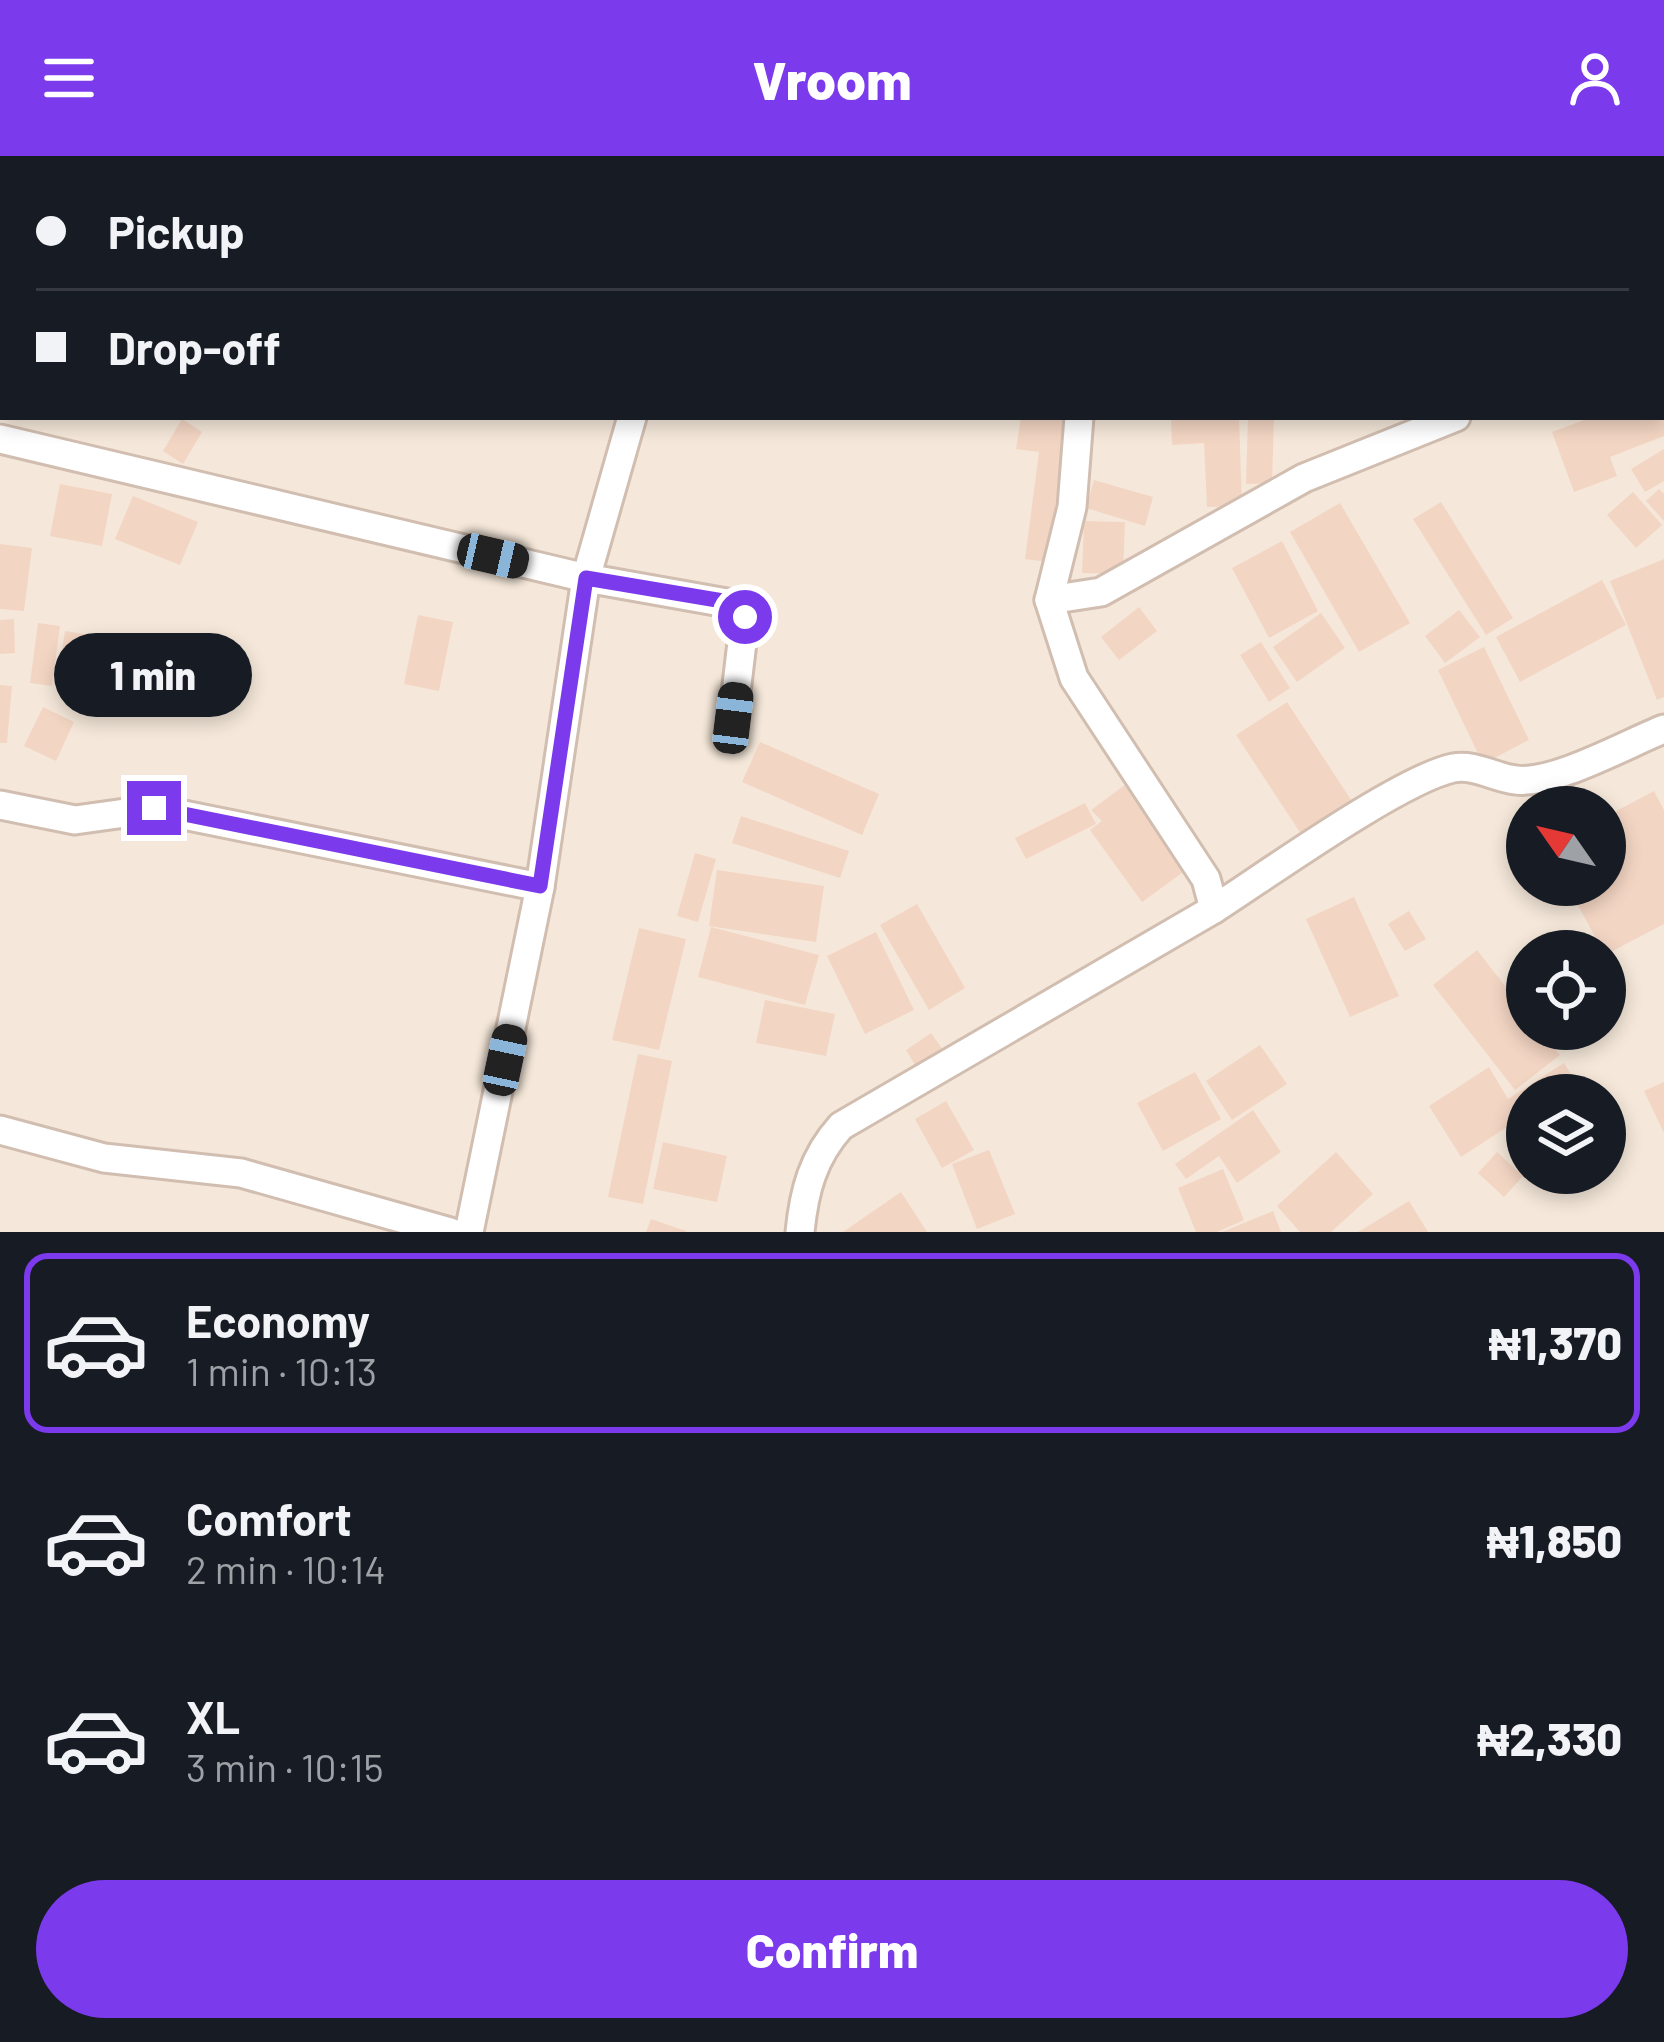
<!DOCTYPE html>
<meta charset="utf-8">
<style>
body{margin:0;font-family:Barlow,sans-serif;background:#242831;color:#f1f3f6;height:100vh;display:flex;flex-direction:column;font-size:45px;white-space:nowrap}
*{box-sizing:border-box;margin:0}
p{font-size:39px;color:#9ea1a6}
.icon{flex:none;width:66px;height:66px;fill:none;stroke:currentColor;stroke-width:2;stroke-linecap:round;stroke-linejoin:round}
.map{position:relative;height:1076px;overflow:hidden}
.side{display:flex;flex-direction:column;background:#171b24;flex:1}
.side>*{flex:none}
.hud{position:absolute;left:0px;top:0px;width:1665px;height:264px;box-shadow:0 6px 18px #0003;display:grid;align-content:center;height:264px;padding:0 36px;background:#171b24}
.needle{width:78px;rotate:304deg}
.buttons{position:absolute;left:1506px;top:630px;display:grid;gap:24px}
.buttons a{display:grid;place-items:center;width:120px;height:120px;border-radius:50%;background:#171b24;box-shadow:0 6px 18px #0003;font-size:60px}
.end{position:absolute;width:54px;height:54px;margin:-27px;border:15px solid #7c3aed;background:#fff;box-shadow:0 0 0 6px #fff}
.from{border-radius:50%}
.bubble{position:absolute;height:84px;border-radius:42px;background:#171b24;box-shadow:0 6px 18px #0003;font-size:39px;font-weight:800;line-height:84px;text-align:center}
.car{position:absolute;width:36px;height:72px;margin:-36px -18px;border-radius:15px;box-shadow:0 0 9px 3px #0007;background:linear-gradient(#222 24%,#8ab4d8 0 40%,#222 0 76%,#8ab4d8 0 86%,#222 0)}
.hud b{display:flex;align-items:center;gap:42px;height:114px;font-size:45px}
.hud b+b{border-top:3px solid #363941}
.hud i{width:30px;height:30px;background:#f1f3f6}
ul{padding:21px 0 0;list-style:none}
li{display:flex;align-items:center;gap:36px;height:180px;margin:0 24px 18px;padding:0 12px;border:6px solid transparent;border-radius:24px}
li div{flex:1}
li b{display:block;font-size:45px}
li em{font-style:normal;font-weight:800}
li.on{border-color:#7c3aed}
li>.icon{width:108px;height:108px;stroke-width:1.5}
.primary-button{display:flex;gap:24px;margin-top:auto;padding:24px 36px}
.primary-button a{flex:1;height:138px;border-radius:72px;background:#7c3aed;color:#fff;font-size:48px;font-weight:800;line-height:138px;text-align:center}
header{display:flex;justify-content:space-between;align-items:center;height:156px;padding:0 36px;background:#7c3aed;color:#fff;font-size:54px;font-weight:800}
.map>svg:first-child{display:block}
.residential{fill:#f5e8da;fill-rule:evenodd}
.building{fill:#f3d5c3}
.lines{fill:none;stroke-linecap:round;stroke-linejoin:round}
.minor-casing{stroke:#d1beb0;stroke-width:33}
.minor{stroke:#fff;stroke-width:27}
.route{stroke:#7c3aed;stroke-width:15}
</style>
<header><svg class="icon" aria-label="menu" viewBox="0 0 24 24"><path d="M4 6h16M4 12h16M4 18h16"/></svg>Vroom<svg class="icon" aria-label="person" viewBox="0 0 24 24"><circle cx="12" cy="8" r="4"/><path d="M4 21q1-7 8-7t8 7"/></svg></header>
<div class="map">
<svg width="1664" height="1076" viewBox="0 0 1664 1076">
<rect width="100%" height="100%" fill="#fdf6ec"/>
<path class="residential" d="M0,0H1664V1076H0ZM3,3H1662V261H3ZM1527,651H1605V729H1527ZM1527,795H1605V873H1527ZM1527,939H1605V1017H1527Z"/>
<g class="building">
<polygon points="1021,261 1067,261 1048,406 1025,403 1039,296 1016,293"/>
<polygon points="1171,261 1239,261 1242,350 1207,351 1204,287 1172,289"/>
<polygon points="1248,261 1274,261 1272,327 1246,328"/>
<polygon points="1592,261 1664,261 1664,280 1610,301 1617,320 1574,336 1552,276"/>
<polygon points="182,263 202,276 183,308 163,295"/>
<polygon points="1664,293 1664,325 1645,336 1631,313"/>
<polygon points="1094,324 1153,341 1145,370 1086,352"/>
<polygon points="60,328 112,338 102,390 50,380"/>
<polygon points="1659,333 1664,338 1664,365 1646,345"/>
<polygon points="1633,336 1662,369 1636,392 1607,359"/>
<polygon points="133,340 198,366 180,409 115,383"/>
<polygon points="1441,346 1513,462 1486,479 1413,363"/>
<polygon points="1340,347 1410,467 1359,496 1290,376"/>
<polygon points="1084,365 1125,366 1123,418 1082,417"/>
<polygon points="1282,385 1318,455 1269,482 1232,412"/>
<polygon points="0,388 32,392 24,455 0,453"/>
<polygon points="1664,403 1664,541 1657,544 1610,425"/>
<polygon points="1602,424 1626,469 1520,526 1496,481"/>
<polygon points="1139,451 1157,475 1119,504 1101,481"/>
<polygon points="1459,454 1480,481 1445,507 1425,480"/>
<polygon points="1321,457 1345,492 1297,526 1273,491"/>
<polygon points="418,459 453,466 439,535 404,528"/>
<polygon points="14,463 15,497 0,498 0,464"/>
<polygon points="38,467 60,470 52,530 30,527"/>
<polygon points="65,475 115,483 108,528 58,520"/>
<polygon points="1261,486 1290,532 1269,546 1240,499"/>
<polygon points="1484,491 1529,584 1483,608 1438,514"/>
<polygon points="0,529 12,530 7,587 0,587"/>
<polygon points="1287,546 1357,653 1307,687 1236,579"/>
<polygon points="43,551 74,566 56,605 24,590"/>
<polygon points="760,586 879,638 862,679 742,626"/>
<polygon points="1125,629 1186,714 1142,746 1090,674 1102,665 1091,654"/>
<polygon points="1654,635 1664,654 1664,768 1605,799 1567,729 1605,729 1605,681 1610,678 1605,661"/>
<polygon points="1085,647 1096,668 1026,703 1015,682"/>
<polygon points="741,660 849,695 840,722 732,687"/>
<polygon points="695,697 716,703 698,766 677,760"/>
<polygon points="717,714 824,730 816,786 709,770"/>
<polygon points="1354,741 1399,840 1350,861 1306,763"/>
<polygon points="917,748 965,832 929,854 880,769"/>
<polygon points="1409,755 1426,783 1405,795 1388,768"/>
<polygon points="711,771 819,799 805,849 698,821"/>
<polygon points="639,772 686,783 659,894 612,884"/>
<polygon points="876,776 914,854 865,878 827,800"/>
<polygon points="1477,794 1527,858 1527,873 1539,873 1560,899 1515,934 1433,829"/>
<polygon points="765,844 835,858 826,900 756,887"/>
<polygon points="931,877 943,894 917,912 906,894"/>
<polygon points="1260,889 1287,928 1232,964 1206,925"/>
<polygon points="638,898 672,905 643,1048 608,1041"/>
<polygon points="1564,907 1576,926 1557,939 1527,939 1527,958 1461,1001 1429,950 1489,911 1508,943"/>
<polygon points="1195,916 1221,963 1163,995 1137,947"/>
<polygon points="1664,926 1664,977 1644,935"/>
<polygon points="946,945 974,994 942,1012 915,963"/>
<polygon points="1253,954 1281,996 1237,1027 1219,1000 1186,1023 1175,1008"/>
<polygon points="663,986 727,1000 717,1046 653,1033"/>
<polygon points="989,994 1015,1058 977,1073 952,1008"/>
<polygon points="1336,996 1373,1038 1331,1076 1300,1076 1277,1050"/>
<polygon points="1497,996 1523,1020 1504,1041 1478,1017"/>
<polygon points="1223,1013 1244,1064 1217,1076 1196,1076 1178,1032"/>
<polygon points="901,1036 927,1076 843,1076"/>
<polygon points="1409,1045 1428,1076 1358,1076"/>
<polygon points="1273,1055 1281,1076 1222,1076"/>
<polygon points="651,1063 686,1075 686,1076 646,1076"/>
</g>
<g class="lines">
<defs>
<g id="minor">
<polyline points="606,0 608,3"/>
<polyline points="1084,3 1085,0"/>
<polyline points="1662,175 1664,174"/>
<path d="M1079,261L1072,351L1049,444L1074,522L1206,723L1214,753C1267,719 1399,624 1453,612C1476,608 1495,622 1516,624C1554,629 1628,587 1664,573"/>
<polyline points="0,283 586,422 738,449 745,461 733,562"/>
<polyline points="1049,444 1101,436 1304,322 1456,261"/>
<polyline points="0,649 75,664 154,653 540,731"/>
<polyline points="0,974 104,1002 241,1017 450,1076"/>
<polyline points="469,1076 540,731 586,422 632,261"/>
<path d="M800,1076C804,1035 813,1001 841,970L1214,753"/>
</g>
</defs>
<use href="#minor" class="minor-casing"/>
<use href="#minor" class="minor"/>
</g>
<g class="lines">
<polyline class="route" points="154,652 540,730 586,422 729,446 745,461"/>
</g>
</svg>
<div class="buttons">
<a><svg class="needle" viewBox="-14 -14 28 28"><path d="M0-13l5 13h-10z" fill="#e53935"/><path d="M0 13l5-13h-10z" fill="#9ea1a6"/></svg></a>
<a><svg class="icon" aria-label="locate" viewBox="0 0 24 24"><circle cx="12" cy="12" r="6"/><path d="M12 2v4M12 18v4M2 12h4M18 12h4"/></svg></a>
<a><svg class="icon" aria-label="layers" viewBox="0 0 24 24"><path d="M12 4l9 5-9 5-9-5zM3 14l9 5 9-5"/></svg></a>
</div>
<i class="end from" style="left:745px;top:461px"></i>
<i class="end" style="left:154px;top:652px"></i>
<div class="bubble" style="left:54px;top:477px;width:198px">1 min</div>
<i class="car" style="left:493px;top:400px;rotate:103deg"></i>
<i class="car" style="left:733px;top:562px;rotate:7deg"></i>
<i class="car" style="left:505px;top:904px;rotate:12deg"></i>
<div class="hud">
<b><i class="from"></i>Pickup</b>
<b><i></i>Drop-off</b>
</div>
</div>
<section class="side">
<ul>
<li class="on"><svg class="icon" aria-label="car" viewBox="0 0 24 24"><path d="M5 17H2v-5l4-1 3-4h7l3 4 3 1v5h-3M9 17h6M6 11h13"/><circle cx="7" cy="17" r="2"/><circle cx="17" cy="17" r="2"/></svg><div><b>Economy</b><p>1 min · 10:13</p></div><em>₦1,370</em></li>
<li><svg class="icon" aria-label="car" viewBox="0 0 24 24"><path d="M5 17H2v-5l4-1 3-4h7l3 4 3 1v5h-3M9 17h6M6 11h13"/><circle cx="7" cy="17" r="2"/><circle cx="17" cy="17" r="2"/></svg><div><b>Comfort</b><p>2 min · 10:14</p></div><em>₦1,850</em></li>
<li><svg class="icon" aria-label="car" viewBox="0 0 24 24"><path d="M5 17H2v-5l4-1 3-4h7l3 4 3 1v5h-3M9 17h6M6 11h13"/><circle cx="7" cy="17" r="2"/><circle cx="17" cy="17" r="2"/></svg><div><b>XL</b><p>3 min · 10:15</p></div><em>₦2,330</em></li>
</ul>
<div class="primary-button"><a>Confirm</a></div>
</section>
